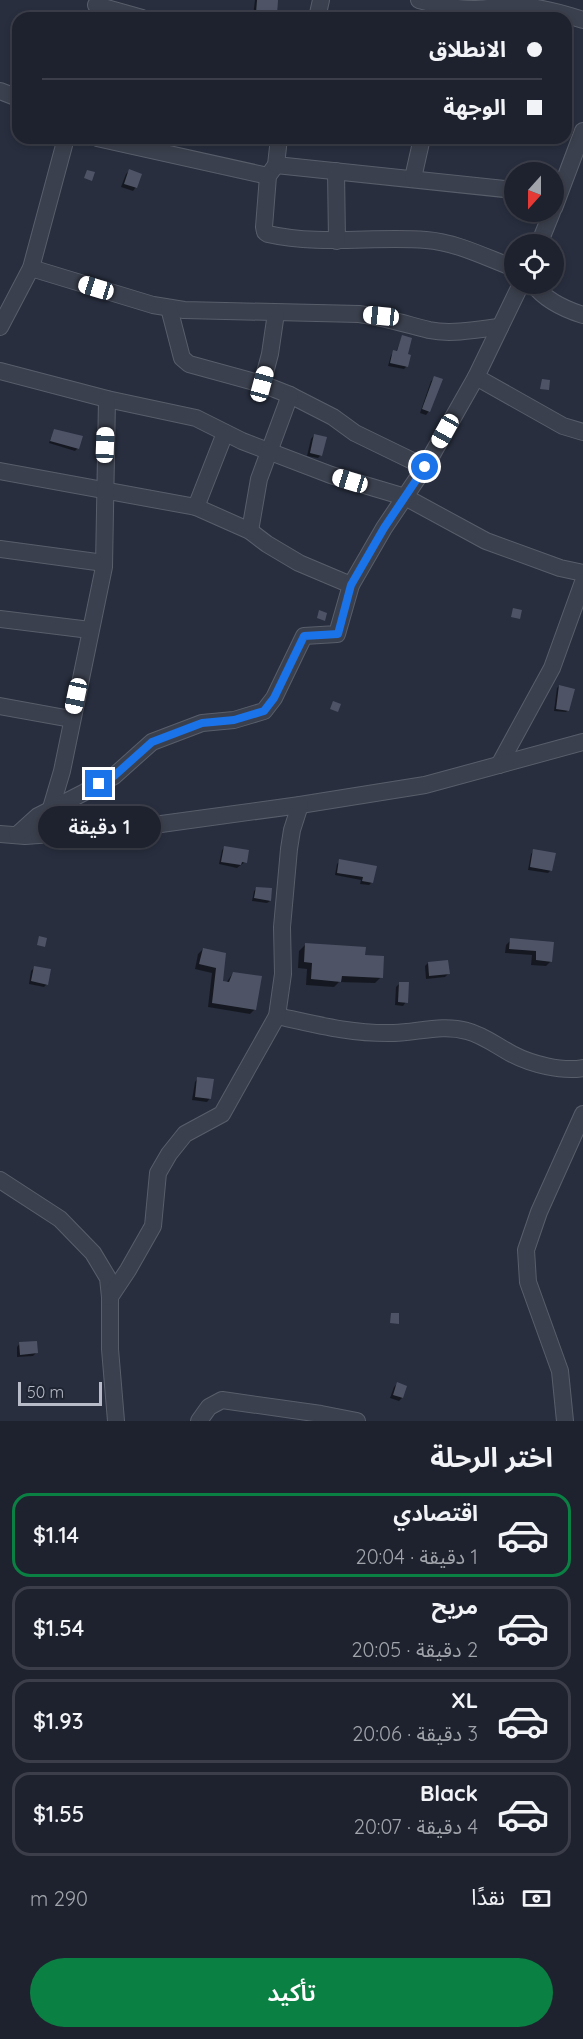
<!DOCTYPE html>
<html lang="ar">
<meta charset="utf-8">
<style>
body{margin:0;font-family:Quicksand,"Noto Sans Arabic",sans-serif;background:#2b2f3a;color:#f1f3f6;direction:rtl;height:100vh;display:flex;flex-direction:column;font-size:22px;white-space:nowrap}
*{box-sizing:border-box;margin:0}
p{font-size:20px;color:#a1a4aa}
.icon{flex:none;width:33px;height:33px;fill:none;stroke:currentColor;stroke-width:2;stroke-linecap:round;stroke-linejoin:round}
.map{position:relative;height:1421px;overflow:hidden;direction:ltr}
.panel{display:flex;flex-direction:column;background:#1e222e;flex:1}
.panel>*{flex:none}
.banner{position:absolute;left:12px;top:12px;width:560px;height:132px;border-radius:18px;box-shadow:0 3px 9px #0003,0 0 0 2px #3c3f4a;direction:rtl;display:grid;align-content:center;height:132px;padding:0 30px;background:#1e222e}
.needle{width:39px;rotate:201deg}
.tools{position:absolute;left:504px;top:162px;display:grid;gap:12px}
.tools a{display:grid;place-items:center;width:60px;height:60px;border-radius:50%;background:#1e222e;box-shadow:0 3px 9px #0003,0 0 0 2px #3c3f4a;font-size:30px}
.scale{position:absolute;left:18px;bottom:15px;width:84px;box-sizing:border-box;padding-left:6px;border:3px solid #b8bcc8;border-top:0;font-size:16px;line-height:21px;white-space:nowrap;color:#b8bcc8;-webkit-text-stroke:4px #202533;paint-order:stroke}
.end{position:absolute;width:27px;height:27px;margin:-14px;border:8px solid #1a73e8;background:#fff;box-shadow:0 0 0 3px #fff}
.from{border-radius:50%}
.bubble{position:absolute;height:42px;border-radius:21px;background:#1e222e;box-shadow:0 3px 9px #0003,0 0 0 2px #3c3f4a;font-size:20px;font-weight:600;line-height:42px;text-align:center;direction:rtl}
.car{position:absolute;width:18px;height:36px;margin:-18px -9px;border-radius:8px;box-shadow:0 0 4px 2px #0007;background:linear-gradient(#fff 24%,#345 0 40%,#fff 0 76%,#345 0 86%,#fff 0)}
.banner b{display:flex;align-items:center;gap:21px;height:57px;font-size:22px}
.banner b+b{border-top:2px solid #3c3f4a}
.banner i{width:15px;height:15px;background:#f1f3f6}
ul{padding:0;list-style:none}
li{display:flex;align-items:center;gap:18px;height:84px;margin:0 12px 9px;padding:0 18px;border:3px solid #3c3f4a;border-radius:18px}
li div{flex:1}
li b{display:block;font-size:22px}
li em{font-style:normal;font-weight:600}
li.active{border-color:#0b8043}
li>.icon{width:54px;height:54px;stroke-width:1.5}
h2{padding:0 30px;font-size:27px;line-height:72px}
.pay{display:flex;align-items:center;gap:15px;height:66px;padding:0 30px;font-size:22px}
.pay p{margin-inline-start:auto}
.primary-button{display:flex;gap:12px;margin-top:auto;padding:12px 30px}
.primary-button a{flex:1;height:69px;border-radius:36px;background:#0b8043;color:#fff;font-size:24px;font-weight:600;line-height:69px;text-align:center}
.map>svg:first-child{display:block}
.shadow{fill:#0007}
.building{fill:#4e5466}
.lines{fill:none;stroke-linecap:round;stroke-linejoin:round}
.minor-casing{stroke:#595e6b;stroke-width:18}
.minor{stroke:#3b404e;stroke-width:16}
.route{stroke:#1a73e8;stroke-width:8}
</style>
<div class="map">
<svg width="583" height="1421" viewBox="0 0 583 1421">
<rect width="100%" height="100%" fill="#282e3e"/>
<g class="shadow">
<polygon points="255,0 277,0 275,15 272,18 253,16"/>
<polygon points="129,171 136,187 133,191 121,187 126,174"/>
<polygon points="402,337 406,367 404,369 388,366 391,355 396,352"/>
<polygon points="435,378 429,411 426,415 420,413 431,381"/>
<polygon points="54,430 78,448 75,451 49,443"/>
<polygon points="314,435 321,455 318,458 307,456 311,439"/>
<polygon points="559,686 568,710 566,712 554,711 557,688"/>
<polygon points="225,847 245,862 237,868 219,864 222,850"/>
<polygon points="534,850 551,870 548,873 528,870 531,854"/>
<polygon points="340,861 372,882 369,885 360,884 361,880 335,875 337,864"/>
<polygon points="257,888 270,901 267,903 252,901 254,891"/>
<polygon points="511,940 552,943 551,961 546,966 531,965 532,955 505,953 506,945"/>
<polygon points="306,944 364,957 381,977 375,983 339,982 334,987 306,985 307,969 298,968 299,951"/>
<polygon points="203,949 225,954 221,982 226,983 233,973 255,1009 250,1014 208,1007 212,973 195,969 198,954"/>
<polygon points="428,963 448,974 445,977 426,979 425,966"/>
<polygon points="34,968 47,984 44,987 29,984 31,971"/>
<polygon points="400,983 406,1002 403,1006 395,1005 396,987"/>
<polygon points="198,1078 210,1098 207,1102 192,1100 195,1082"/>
<polygon points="20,1343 36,1353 33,1356 17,1357 17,1347"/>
<polygon points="397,1384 402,1398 399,1401 390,1398 394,1387"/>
</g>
<g class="building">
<polygon points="257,0 278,0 277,15 256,13"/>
<polygon points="129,169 142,174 137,188 124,184"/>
<polygon points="87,170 95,172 92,181 84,178"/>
<polygon points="402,335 412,338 408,354 411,355 408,367 390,363 393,350 397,351"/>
<polygon points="434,376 443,379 430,412 422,409"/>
<polygon points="542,379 550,380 549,390 540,389"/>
<polygon points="54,429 83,436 79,449 50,441"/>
<polygon points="314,434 327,437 322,456 310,453"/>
<polygon points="513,608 522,610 520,619 511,617"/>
<polygon points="319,610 327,613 325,621 317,618"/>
<polygon points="559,685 575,689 569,711 556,709"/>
<polygon points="333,701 341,704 338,712 330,709"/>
<polygon points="224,846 249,850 247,863 242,862 241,865 221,862"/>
<polygon points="533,849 556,853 552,871 530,867"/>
<polygon points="339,859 377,866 373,883 362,881 363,877 337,873"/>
<polygon points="256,887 272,888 271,901 254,898"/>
<polygon points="39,936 47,938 45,947 37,945"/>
<polygon points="510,938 554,942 552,962 536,960 536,951 509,949"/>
<polygon points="305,943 366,947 365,955 384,956 383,978 342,976 341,982 311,979 312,963 304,962"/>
<polygon points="203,948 226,953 223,981 229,982 233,972 262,976 256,1010 212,1003 216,968 199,964"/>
<polygon points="448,960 450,974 429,976 428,962"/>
<polygon points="34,966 51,969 48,985 31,981"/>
<polygon points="399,982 409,982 408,1003 398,1002"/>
<polygon points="197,1077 214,1079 211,1099 195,1097"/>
<polygon points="391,1313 399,1313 399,1324 390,1323"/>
<polygon points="37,1341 38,1353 20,1355 19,1342"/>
<polygon points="397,1382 407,1386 403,1398 393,1395"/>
</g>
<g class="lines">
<defs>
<g id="minor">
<path d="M419,0C437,5 455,9 473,9C486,9 498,6 510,6C533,5 562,13 583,20"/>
<polyline points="96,5 142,18"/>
<polyline points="317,18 321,0"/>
<polyline points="0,91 18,98"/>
<polyline points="97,138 268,176"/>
<path d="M279,138L276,165L268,176L264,227L265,232L268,234C320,246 374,236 426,240C456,242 487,258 514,268"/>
<polyline points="276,165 514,190"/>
<polyline points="336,171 337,241"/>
<polyline points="413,178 422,138"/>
<polyline points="554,208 583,131"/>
<polyline points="539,244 552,212"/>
<path d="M31,268L153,305L184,310L359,314C383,317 405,324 429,330C452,335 477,329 500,327"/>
<path d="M533,284C545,300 564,309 583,315"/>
<polyline points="169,308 182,358 189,364 262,384 290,395 333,417 355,433 425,467"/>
<polyline points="0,327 31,268 66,138"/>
<polyline points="0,371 107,399 196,418 242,441 331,475 405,497 486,541 560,568 583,573"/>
<polyline points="476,377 563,426 583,432"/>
<polyline points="262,384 270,354 276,313"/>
<polyline points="0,471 196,507 250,531 267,544 299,563 351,585"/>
<polyline points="196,507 225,433"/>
<polyline points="250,531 259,479 290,395"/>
<polyline points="0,549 104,563"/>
<polyline points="0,619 90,630"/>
<polyline points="0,706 71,719"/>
<polyline points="499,765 552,668 583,582"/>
<polyline points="51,808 62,771 104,567 107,399"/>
<polyline points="0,834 25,836 132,828 300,805 425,785 583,742"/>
<polyline points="17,835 38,816 85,792 114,776 152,742 202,723 234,720 264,711 274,698 304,636 337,634 351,585 384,528 425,467 476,377 521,284"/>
<path d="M277,1016C318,1025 352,1034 394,1033C419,1032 443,1024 467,1031C483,1035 497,1046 512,1054C531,1064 562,1072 583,1068"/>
<polyline points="0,1180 60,1219 93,1253 108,1278 110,1297 110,1349 116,1421"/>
<polyline points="110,1297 128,1270 153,1226 158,1173 169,1154 185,1134 222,1114 277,1016 283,974 282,927 289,849 292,830 300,805"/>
<polyline points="199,1421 209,1407 222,1400 321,1414 357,1421"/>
<polyline points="565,1421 560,1371 528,1282 526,1250 539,1212 583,1114"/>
</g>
</defs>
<use href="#minor" class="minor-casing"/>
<use href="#minor" class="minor"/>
</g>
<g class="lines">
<polyline class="route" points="99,784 114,776 152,742 202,723 234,720 264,711 274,698 304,636 338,634 351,585 384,528 425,467"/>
</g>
</svg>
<div class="tools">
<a><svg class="needle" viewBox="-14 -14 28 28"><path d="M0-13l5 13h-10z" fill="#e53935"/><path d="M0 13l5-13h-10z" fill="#a1a4aa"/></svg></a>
<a><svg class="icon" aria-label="locate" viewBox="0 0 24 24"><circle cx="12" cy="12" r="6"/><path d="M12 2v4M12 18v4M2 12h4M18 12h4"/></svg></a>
</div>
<div class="scale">50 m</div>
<i class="end from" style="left:425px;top:467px"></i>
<i class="end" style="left:99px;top:784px"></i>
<div class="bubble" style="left:38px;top:806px;width:123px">1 دقيقة</div>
<i class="car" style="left:96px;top:288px;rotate:287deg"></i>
<i class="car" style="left:381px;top:316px;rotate:276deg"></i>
<i class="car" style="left:262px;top:384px;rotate:15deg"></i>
<i class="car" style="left:445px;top:431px;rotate:209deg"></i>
<i class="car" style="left:105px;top:445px;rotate:2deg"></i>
<i class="car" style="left:350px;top:481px;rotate:287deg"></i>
<i class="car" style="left:76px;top:696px;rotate:192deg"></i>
<div class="banner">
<b><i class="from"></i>الانطلاق</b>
<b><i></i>الوجهة</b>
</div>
</div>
<section class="panel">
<h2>اختر الرحلة</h2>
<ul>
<li class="active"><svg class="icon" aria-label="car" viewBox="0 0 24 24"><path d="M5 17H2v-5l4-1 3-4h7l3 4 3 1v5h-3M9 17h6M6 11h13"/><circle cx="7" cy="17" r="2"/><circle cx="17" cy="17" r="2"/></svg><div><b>اقتصادي</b><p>1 دقيقة · 20:04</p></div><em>$1.14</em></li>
<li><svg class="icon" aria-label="car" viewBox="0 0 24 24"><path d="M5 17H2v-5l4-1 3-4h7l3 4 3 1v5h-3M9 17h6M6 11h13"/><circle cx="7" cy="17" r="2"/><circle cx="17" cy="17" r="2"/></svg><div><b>مريح</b><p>2 دقيقة · 20:05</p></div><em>$1.54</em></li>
<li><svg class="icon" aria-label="car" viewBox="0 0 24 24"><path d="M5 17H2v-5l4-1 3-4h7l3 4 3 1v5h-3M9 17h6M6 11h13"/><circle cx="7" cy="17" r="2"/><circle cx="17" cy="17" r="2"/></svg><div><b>XL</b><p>3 دقيقة · 20:06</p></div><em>$1.93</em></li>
<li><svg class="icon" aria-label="car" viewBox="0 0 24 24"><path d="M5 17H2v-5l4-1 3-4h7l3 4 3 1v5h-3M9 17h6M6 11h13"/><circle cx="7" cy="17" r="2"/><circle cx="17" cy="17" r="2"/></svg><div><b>Black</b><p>4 دقيقة · 20:07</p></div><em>$1.55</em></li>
</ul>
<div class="pay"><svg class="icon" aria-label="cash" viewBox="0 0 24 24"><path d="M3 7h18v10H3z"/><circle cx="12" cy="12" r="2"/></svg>نقدًا<p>290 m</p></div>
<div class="primary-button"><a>تأكيد</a></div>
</section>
